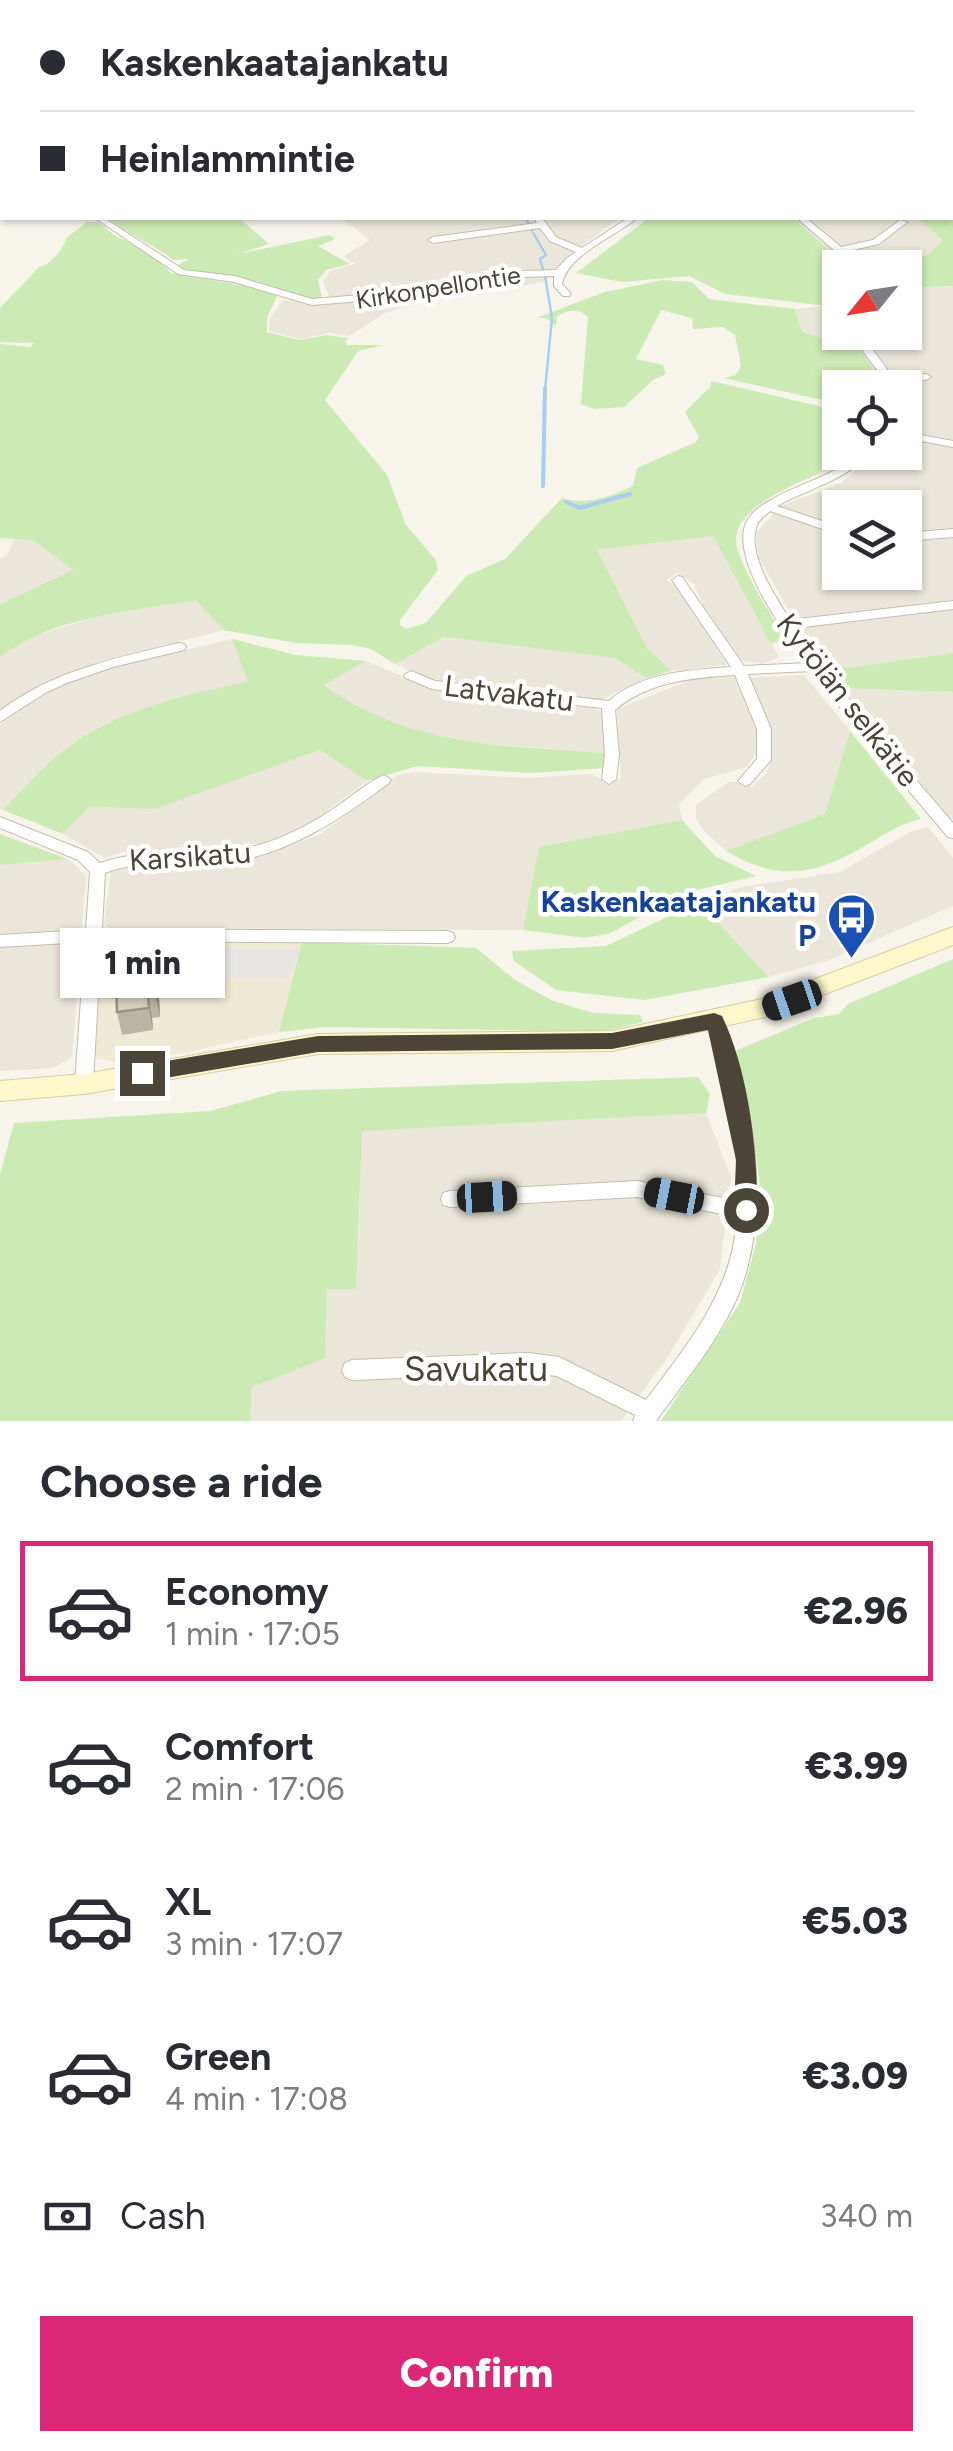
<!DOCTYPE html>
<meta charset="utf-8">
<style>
body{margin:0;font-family:Figtree,sans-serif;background:#f2f2f3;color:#2b2b33;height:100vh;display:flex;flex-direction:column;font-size:38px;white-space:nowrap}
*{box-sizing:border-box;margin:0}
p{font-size:32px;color:#7c7c81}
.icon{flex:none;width:55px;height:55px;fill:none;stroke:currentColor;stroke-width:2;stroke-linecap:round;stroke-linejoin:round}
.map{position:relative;height:1421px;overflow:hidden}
.side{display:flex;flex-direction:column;background:#fff;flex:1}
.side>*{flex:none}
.top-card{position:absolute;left:0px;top:0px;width:955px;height:220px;box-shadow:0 2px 8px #0004;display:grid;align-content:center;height:220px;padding:0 40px;background:#fff}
.needle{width:65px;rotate:240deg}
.controls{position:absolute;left:822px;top:250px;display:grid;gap:20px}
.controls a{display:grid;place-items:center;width:100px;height:100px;border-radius:0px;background:#fff;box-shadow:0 2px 8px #0004;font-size:50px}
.end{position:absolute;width:45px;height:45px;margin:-22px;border:12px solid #4b4538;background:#fff;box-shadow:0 0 0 5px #fff}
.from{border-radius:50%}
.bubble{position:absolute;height:70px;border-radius:0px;background:#fff;box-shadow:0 2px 8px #0004;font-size:32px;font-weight:800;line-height:70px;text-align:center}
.car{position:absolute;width:30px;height:60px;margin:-30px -15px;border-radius:12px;box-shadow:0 0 8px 2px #0007;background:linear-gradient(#222 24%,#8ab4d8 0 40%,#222 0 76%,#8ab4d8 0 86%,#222 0)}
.top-card b{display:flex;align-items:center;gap:35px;height:95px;font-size:38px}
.top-card b+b{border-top:2px solid #e1e1e2}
.top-card i{width:25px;height:25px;background:#2b2b33}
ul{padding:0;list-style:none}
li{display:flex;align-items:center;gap:30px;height:140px;margin:0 20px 15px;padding:0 20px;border:5px solid transparent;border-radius:0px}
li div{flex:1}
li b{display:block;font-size:38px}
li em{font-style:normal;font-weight:800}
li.active{border-color:#db2777}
li>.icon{width:90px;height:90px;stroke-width:1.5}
h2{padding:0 40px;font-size:45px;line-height:120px}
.pay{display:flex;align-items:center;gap:25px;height:110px;padding:0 40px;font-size:38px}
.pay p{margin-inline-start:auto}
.action{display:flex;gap:20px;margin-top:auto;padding:20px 40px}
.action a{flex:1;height:115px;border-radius:0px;background:#db2777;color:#fff;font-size:40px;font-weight:800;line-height:115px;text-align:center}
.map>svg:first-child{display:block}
.residential{fill:#eae6d9;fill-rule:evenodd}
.education{fill:#efead5}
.green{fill:#cceab4}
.parking{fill:#e8e6e2}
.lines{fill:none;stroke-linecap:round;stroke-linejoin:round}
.stream-far1{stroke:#a8ccf2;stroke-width:2.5}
.stream{stroke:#a8ccf2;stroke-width:4}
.street-casing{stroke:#c2bdad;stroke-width:2}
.secondary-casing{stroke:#d6cd9a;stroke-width:2}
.street{fill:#fff;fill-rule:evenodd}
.secondary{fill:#fff8cc;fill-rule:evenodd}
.wall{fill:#bab4a5}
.shaded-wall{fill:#979286}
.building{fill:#d8d1c0;stroke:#979286;stroke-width:2.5}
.route{fill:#4b4538}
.labels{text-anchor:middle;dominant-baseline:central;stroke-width:9;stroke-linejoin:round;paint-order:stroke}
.far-street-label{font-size:25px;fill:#4b4538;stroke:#fff}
.street-label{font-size:30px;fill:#4b4538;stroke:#fff}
.transit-label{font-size:30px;font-weight:bold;fill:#164399;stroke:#fff;text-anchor:end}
.near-street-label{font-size:35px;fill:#4b4538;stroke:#fff}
</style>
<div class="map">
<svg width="953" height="1421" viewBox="0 0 953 1421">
<rect width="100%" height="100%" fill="#f6f4eb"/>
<g class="residential">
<polygon points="341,218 620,218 565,258 545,282 417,302 385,313 349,336 329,333 300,339 269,331 270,318 282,301 324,299 329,295 323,282 330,271 355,264 344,256 370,240"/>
<polygon points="793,218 917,218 944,239 929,255 894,267 837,270 834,255"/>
<path d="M953,286V653L825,671L759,559L756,533L781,506L841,483L876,453L905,452V388L895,387V382H876L860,349L802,332L795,309L826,306L824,290L840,287V332H905V288ZM840,508H905V572H840Z"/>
<polygon points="713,536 779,657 762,664 740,660 711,623 694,584 677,573 667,580 682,592 727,665 671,671 647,648 597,550"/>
<polygon points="15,539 33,540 74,570 0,604 0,558 7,555"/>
<polygon points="196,601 224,630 99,662 25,694 0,712 0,657 22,640 101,615"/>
<polygon points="444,637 616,658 646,678 601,700 434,680 395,664"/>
<polygon points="232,639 249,682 138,712 105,727 73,743 45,766 3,810 0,809 0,725 17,710 60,684 92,672"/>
<polygon points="366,661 430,688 590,706 602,712 605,753 465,742 414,732 360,710 322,685"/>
<polygon points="804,675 850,731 825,814 726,851 704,831 696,818 696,805 730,781 752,787 767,773 772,755 771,731 751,678"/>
<polygon points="734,677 756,729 757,752 747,767 704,779 679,804 682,820 540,847 523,930 108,928 104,923 111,871 129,863 195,865 260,856 319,835 398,775 418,772 526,778 592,774 609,784 621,778 617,709 696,678"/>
<polygon points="839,688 953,692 953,819 946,816"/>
<polygon points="320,750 367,781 302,829 268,842 189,852 129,850 105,858 63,834 89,807 155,809"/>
<polygon points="928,827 953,858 953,906 829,960 769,977 699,902 742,887 840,872 910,832"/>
<polygon points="69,859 86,876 72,1057 53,1068 0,1071 0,865"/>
<polygon points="706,1113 731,1177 720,1269 669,1355 621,1421 250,1421 252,1387 327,1289 356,1289 362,1130"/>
</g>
<polygon class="education" points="302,942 279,1032 128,1065 94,1058 104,943"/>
<g class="green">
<polygon points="953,181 953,286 905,288 905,268 885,267 928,255 943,240 917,218 952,218"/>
<path d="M108,218H239L269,244L238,254L330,235L335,239L318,246L350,264L326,270L318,280L322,298H303L182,268L178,265L188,259L173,260C154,244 129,236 108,218Z"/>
<polygon points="649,218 793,218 834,255 837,270 824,290 827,306 725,294 689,276 622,282 576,273"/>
<path d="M87,222H98L114,235L151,254L171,273L256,288L277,296L267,318V332L299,340L327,335L348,338L345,342L348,345H384L358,351L325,400L387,475L406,525L436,560L438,570L400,620V625L406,629L426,623L466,576L505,559L562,498C585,506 611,496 633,486L637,468L696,442L699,437L685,412L711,386V381L840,411V452L855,453L853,455C822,479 721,501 738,551C749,582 770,612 786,641L771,643L713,536L597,550L647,648L671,671L646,678L615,658L444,637L395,664L371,649L353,645L296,643L224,630L196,601C130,611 54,616 0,657V604L73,570L33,540L0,538V344L30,347L34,343L0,342V308L39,267C48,266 65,249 66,238Z"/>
<path d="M663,280L692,282L709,299L795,309L802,332L860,349L879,379L878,387L840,388V404L724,378L736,375L741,366L735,335L723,327L693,329L692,318L661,310L636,359L663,365L666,374L653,380L624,407L595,409L581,404L588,317C578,308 567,309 557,317L556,326L546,318H536L605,292Z"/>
<path d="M232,639L296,655L366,661L323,685C414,748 499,745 605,753L606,768L531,773L417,766L367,781L320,750L155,809L89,807L63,834L3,810C25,787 45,763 71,745C121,710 189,693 248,682Z"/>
<polygon points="953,653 953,692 839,688 825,671"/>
<path d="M850,731L921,819C902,823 888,832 872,842C818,874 782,884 726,851L825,814Z"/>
<polygon points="682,820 715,856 756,876 680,894 611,933 585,938 523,930 539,847"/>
<polygon points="0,834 68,859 0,865"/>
<polygon points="699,902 769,977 644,1000 556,990 514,961 512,951 606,946"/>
<polygon points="302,942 476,948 515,980 553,1001 594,1013 640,1015 643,1022 600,1032 326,1027 279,1032"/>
<polygon points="953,959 953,1421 661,1421 740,1303 756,1244 760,1185 751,1115 735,1051 814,1018 839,1014 848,1004"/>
<polygon points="698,1077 710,1094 706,1113 362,1131 356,1289 327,1289 325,1358 252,1387 250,1421 0,1421 0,1175 14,1123 210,1111 282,1091"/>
</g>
<polygon class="parking" points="219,949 300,949 291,977 222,978"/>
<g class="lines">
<g class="stream-far1">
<polyline points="293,0 307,2"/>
<polyline points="525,218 528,223"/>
<polyline points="531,229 546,255 540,259 543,269"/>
<polyline points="545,390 552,318 545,276"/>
</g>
<g class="stream">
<polyline points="543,486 545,388"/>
<polyline points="566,502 580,508 630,494"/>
</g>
<defs>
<g id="street">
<rect x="0" y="43" width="2" height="5"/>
<rect x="952" y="123" width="1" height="4"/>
<rect x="952" y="153" width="1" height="4"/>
<polygon points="0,193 2,194 2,204 0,203"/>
<path d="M95,218H104L184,270L235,276L312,299L435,289L522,271L556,270L567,258L576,252L550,241L540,228L433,243L428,240L433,237L537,223L534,218H542L556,237L582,248L628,218H637C616,236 567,255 562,284L571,294L569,296H563L554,286V276L522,277L435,295L312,305L234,282L178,274Z"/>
<polygon points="797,218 806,218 841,247 873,240 900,220 907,222 879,244 844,252 849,268 840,269 835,251"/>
<path d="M840,274V318L835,315C831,300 825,284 840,274Z"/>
<polygon points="849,332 860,332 891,375 926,374 931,377 926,380 894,381 894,388 884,388 883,378"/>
<polygon points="905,432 953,441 953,447 905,438"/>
<path d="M860,452H872C846,480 810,488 777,506L840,527V535L770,511C768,513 759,520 758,523C744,551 776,597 790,620L953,601V609L795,628L869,725L953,823V838L948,837L859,732L812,671L748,674L771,729V760L750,784L745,786L738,781L757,759V729L735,675C692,678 649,681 615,710L619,755L616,779L609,784L602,779L605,755L602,708L432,689L406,678L404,675L411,671L435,681L609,701C642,672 690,670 731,667L672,580L678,576L682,577L744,666L807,663C786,635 726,555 748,519C753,511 763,504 771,500C801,482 834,477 860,452Z"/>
<polygon points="953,529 953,537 905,541 905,533"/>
<path d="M179,643L184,644L186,647L184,650L113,667L67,683L45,693L0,722V711C52,671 116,658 179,643Z"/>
<path d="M384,775L391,780L389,783C338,821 286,856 222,863C183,868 142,858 105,873L102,929L447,931L453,933L455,937L453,941L447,943L101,941L93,1084L90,1089L84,1091L78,1089L75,1084L85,942L0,947V935L86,930L90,872L78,860L0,828V817L88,852L100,863C150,845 204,860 255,846C285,838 313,823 339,805C353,795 368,782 384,775Z"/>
<path d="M714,1014L720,1016C755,1091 771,1215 739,1293C720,1339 685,1381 656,1421H633L635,1415L557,1376L529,1373L352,1380L345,1377L342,1370L345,1363L352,1360L529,1353L559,1357L646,1400C688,1344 734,1289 737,1217L637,1197L450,1207L443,1205L441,1199L443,1193L450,1191L637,1181L738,1201C740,1139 724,1079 706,1021L708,1016Z"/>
</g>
<polygon id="secondary" points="953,927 953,945 765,1017 612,1051 318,1054 84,1094 0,1101 0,1081 84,1074 318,1034 612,1031 762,999"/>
</defs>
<use href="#street" class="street-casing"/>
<use href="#secondary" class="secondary-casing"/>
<use href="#street" class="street"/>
<use href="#secondary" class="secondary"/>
</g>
<polygon class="wall" points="212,938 217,983 202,985 202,990 159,996 160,1017 152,1018 153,1030 122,1035 117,1012 115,951"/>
<g class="shaded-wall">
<polygon points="154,973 159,996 160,1017 155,994"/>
<polygon points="148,995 152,1018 153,1030 149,1008"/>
</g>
<polygon class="building" points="212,938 214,960 198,962 199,967 154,973 155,994 148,995 149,1008 117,1012 115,951"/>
<path class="route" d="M714,1013L722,1016C748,1070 758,1150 757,1210L753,1217H738L734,1210L736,1160L708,1030L612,1049L318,1052L142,1082L132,1073L142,1065L318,1036L612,1033Z"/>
<defs>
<symbol id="bus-pin" viewBox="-11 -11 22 30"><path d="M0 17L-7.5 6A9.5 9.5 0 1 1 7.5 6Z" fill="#1a4fb4" stroke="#fff"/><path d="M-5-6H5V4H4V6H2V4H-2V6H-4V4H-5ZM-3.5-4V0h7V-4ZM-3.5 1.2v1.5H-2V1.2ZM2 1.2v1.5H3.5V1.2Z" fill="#fff"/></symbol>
</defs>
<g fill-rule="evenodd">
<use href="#bus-pin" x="824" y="890" width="55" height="75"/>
</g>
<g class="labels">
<g class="far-street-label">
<text transform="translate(438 287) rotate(-9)">Kirkonpellontie</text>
</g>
<g class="street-label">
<text transform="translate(509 693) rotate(7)">Latvakatu</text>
<text transform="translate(848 700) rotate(52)">Kytölän selkätie</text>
<text transform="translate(190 856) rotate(-4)">Karsikatu</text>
</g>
<g class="transit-label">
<text x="816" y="901">Kaskenkaatajankatu<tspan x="816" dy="34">P</tspan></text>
</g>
<g class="near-street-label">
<text x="476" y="1369">Savukatu</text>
</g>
</g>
</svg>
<div class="controls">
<a><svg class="needle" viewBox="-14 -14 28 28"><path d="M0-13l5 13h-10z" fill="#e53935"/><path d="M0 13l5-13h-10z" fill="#7c7c81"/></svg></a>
<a><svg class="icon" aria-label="locate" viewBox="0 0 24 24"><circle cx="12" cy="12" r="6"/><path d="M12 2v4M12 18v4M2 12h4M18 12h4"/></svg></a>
<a><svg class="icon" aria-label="layers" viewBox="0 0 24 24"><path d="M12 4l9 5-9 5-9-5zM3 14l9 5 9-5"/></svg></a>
</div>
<i class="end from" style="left:746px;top:1210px"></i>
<i class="end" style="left:142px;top:1073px"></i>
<div class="bubble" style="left:60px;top:928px;width:165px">1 min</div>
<i class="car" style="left:792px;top:1000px;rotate:251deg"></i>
<i class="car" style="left:674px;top:1196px;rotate:281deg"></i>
<i class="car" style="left:487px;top:1197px;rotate:87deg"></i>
<div class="top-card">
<b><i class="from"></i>Kaskenkaatajankatu</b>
<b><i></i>Heinlammintie</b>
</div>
</div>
<section class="side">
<h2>Choose a ride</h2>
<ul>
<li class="active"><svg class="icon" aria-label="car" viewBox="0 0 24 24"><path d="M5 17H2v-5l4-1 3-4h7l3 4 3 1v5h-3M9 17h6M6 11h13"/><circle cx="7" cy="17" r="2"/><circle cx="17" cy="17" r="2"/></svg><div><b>Economy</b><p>1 min · 17:05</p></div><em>€2.96</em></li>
<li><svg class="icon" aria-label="car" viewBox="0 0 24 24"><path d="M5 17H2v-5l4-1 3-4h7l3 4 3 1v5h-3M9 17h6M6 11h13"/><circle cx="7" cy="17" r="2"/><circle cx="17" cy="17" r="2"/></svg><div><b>Comfort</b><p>2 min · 17:06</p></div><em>€3.99</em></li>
<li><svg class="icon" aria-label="car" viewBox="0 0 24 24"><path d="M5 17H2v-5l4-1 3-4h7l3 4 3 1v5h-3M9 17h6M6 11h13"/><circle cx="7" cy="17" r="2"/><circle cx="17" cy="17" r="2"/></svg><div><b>XL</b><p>3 min · 17:07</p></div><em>€5.03</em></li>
<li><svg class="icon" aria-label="car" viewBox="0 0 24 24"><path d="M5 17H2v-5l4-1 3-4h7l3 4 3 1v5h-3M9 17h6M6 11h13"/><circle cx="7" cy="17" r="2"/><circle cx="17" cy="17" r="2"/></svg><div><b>Green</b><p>4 min · 17:08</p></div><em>€3.09</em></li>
</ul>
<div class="pay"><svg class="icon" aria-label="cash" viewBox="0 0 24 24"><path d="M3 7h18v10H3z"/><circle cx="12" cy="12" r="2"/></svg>Cash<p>340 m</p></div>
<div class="action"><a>Confirm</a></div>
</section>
